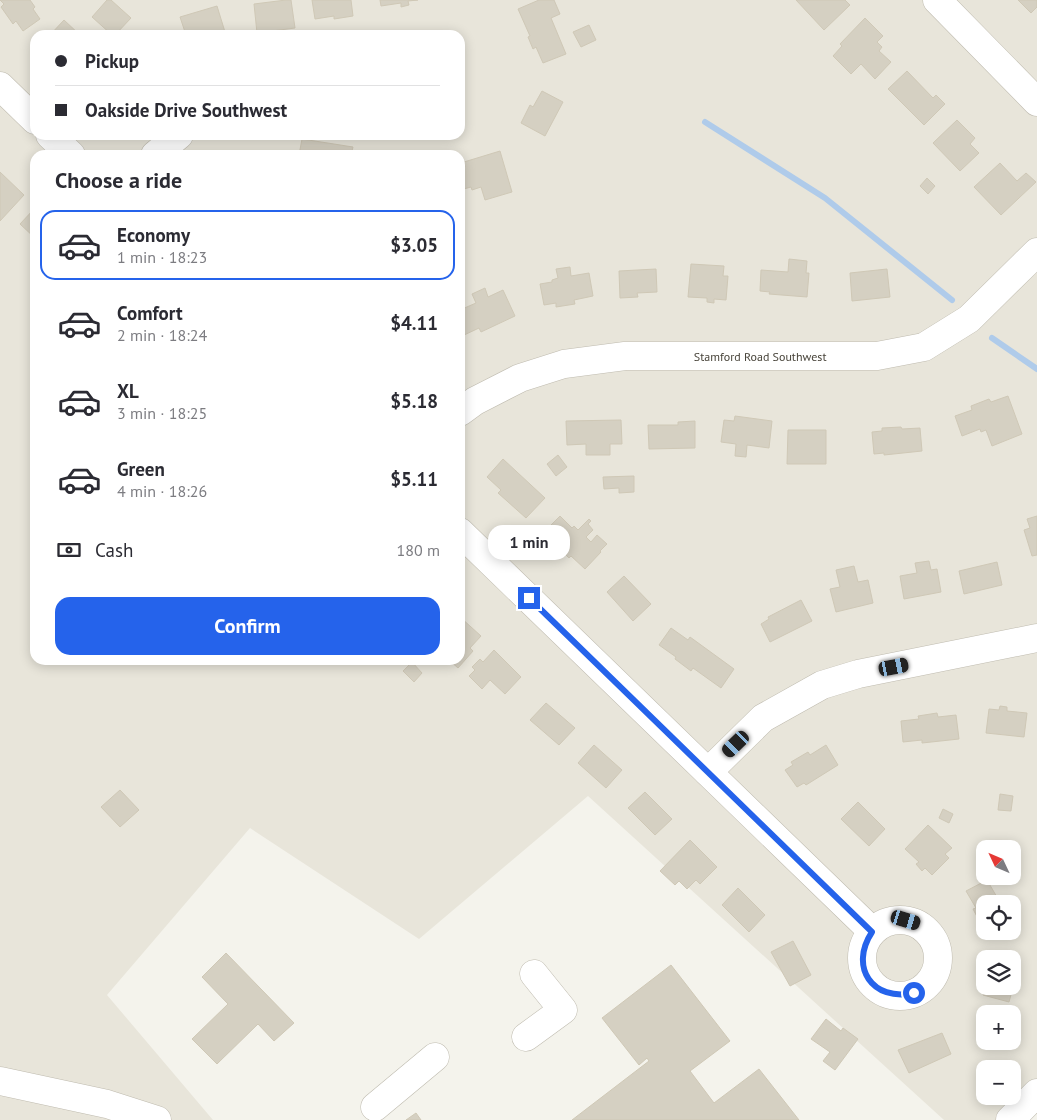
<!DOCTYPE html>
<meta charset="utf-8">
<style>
body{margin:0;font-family:"PT Sans",sans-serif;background:#f2f2f3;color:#2b2b33;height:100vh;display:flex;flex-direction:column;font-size:19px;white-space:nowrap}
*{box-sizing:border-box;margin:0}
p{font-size:16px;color:#7c7c81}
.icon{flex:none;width:28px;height:28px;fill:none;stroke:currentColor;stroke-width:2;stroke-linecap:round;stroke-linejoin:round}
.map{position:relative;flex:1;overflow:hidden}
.side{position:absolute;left:30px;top:150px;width:435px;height:515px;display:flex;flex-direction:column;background:#fff;border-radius:15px;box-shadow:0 2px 12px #0003}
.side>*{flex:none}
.guide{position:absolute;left:30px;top:30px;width:435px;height:110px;border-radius:15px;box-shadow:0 2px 12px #0003;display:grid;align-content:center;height:110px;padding:0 25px;background:#fff}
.needle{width:32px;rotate:314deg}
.tools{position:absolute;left:976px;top:840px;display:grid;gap:10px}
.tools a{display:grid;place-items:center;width:45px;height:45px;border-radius:10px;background:#fff;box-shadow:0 2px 12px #0003;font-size:25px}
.end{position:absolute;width:22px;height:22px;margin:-11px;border:6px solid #2563eb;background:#fff;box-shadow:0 0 0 2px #fff}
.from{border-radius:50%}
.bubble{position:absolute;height:35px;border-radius:15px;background:#fff;box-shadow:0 2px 12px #0003;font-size:16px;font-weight:700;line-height:35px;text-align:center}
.car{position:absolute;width:15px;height:30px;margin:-15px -8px;border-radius:6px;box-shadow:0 0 4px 1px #0007;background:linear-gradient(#222 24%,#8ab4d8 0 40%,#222 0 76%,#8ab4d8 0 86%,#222 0)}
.guide b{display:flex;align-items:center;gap:18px;height:48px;font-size:19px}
.guide b+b{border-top:1px solid #e1e1e2}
.guide i{width:12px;height:12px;background:#2b2b33}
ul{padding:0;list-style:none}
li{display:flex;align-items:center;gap:15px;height:70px;margin:0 10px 8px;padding:0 15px;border:2px solid transparent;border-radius:15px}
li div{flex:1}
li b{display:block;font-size:19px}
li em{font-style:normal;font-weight:700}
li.current{border-color:#2563eb}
li>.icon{width:45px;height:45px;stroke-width:1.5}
h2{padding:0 25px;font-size:22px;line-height:60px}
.pay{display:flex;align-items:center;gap:12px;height:55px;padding:0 25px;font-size:19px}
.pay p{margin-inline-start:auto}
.action{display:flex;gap:10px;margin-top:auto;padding:10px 25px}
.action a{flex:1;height:58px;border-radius:15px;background:#2563eb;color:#fff;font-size:20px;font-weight:700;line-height:58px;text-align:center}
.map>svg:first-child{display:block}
.residential{fill:#e8e5da;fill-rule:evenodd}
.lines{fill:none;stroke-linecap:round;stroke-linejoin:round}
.stream{stroke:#afcbea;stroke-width:6}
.building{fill:#d5d0c2;stroke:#cfc8b6}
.minor-casing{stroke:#bfbbaf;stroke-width:29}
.minor{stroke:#fff;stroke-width:28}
.route{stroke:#2563eb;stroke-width:6}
.labels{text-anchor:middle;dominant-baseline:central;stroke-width:4.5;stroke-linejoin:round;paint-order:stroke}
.street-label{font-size:12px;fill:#48443a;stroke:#fff}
</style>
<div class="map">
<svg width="1037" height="1120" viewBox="0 0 1037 1120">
<rect width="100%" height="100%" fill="#f4f3ec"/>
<path class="residential" d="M0,0H1037V1088L1006,1120H944L588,796L419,939L250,828L107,995L213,1120H0ZM35,35H460V135H35ZM35,155H460V660H35ZM985,849H1012V876H985ZM985,904H1012V931H985ZM985,959H1012V986H985ZM985,1014H1012V1041H985ZM985,1069H1012V1096H985Z"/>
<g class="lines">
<g class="stream">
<polyline points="705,122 825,198 952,300"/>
<polyline points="992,338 1037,369"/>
</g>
</g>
<g class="building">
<polygon points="0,0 30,0 35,7 33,9 40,19 23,31 16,21 13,24 1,7 4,4"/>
<polygon points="107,0 111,0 131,18 115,35 112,35 92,17"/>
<polygon points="286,0 291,0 295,28 257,33 254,4"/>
<polygon points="312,0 351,0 353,16 334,19 334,16 315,19"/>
<polygon points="380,0 418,0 408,1 409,5 401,7 401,3 381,6"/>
<polygon points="539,0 554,0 560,14 551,18 566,54 543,63 536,47 533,49 528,37 530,36 518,9"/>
<polygon points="796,0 845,0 850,5 824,30"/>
<polygon points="1018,0 1037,0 1037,7 1031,13"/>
<polygon points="217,6 225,32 215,35 186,35 180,17"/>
<polygon points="865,18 883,36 877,42 882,47 879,51 891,62 875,79 861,64 851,74 833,56 842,46 840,44"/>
<polygon points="64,20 80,35 50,35"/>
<polygon points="589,25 596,40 581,47 573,32"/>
<polygon points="907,71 933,98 936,95 945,104 924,125 888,89"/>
<polygon points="542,91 563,102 545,136 521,123 530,105 533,107"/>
<polygon points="957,120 975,138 970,144 979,153 960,171 933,143"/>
<polygon points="302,139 353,147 351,155 299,155"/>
<polygon points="500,151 512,192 485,200 481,187 472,190 471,187 460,190 460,169 465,167 464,162"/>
<polygon points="1000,163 1017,181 1026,173 1036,182 1001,215 974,187"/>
<polygon points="0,172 24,195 0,221"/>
<polygon points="927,178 935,186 928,194 920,186"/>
<polygon points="35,208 35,238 20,224"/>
<polygon points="789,259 807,261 806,273 809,273 807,297 769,294 770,292 760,291 761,270 788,272"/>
<polygon points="691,264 724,266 723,276 728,276 726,300 714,299 714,303 707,302 707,298 688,297"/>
<polygon points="570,267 571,276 589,273 593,296 574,300 575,304 556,307 556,303 544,305 540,284 552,282 552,280 558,278 556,269"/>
<polygon points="656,269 657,292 637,293 638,297 620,298 619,271"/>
<polygon points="887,269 890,297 852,301 850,273"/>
<polygon points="485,288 488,297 503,290 515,316 481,332 479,328 462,336 460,332 460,310 476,303 472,294"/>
<polygon points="1008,396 1022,434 992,446 986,430 981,432 980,429 962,436 955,416 972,410 971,406 989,399 991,402"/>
<polygon points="735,416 772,421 769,448 747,445 746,457 735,456 736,444 721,442 724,420 734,421"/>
<polygon points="621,420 622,444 610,444 610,455 586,455 586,444 567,445 566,421"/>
<polygon points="695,421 695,448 649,449 648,425 678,425 678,422"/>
<polygon points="901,427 902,429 920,428 922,451 884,455 884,453 874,454 872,432 882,431 882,428"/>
<polygon points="788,430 826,430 826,464 787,464"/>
<polygon points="558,455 567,467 556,476 547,464"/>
<polygon points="503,459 545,498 526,518 498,493 501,490 487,477"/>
<polygon points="634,476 634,492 619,493 619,488 604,489 603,477"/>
<polygon points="560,516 572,528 574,526 578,530 589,519 591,521 588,524 593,530 586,537 591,542 597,535 607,544 600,551 601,552 585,569 571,556 569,558 562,551 564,549 546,530"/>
<polygon points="1037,516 1037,555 1032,556 1024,530 1030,528 1027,519"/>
<polygon points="929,561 931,570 937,569 941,592 904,599 900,576 917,573 915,563"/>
<polygon points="997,562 1002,585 964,594 959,571"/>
<polygon points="854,566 858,582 868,580 873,603 836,612 830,589 840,587 836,570"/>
<polygon points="624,576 651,604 633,621 607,592"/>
<polygon points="801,600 812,621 770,642 761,624 769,619 768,617"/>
<polygon points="460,617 481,636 470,648 473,651 458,668 449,660 460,660"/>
<polygon points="671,628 688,640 690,637 734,669 721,688 693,668 691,671 675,659 676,657 659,645"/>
<polygon points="494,650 521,677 505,694 490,680 482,689 469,676 475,670 472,667 480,659 483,662"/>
<polygon points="412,662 422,673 414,682 403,671"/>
<polygon points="546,703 575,728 559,745 530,720"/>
<polygon points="1000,706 1007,707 1007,711 1027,713 1024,737 986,733 989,709 999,710"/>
<polygon points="937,713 938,717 956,715 959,739 922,743 922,740 903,742 901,721 919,719 918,716"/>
<polygon points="594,745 622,770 606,788 578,763"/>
<polygon points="826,745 838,765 806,785 804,783 797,787 785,770 793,765 791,762 808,752 810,755"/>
<polygon points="120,790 139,810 120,827 101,807"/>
<polygon points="645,792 672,819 655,835 628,808"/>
<polygon points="1000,794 1013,796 1011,811 998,810"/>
<polygon points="858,802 885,829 869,846 841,819"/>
<polygon points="943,809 953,814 949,823 939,818"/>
<polygon points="928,825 952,848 945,854 949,858 932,875 925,868 922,871 916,864 919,862 905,849"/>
<polygon points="690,840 717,867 700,884 696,880 687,889 679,881 675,885 660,871"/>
<polygon points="987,880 1001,904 985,904 985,924 982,926 973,909 976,908 966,891"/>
<polygon points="738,888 765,915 749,932 722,905"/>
<polygon points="793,941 811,975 790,986 771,952"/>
<polygon points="226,953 294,1023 274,1041 258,1024 217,1064 192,1039 228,1004 202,977"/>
<polygon points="1012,964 1019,966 1009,1002 983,995 985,986 1012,986"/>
<polygon points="671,965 730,1041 690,1071 714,1103 759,1069 799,1120 572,1120 649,1061 647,1058 639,1065 602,1018"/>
<polygon points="826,1019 841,1031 843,1028 858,1039 835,1070 823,1061 830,1052 811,1039"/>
<polygon points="942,1033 951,1054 909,1073 898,1050"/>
<polygon points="416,1113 421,1120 406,1120"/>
</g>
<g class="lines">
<defs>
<g id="minor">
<polyline points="937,0 1037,102"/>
<polyline points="0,86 35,120"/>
<polyline points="50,135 71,155"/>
<polyline points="155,155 179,135"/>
<path id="s1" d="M460,412L475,401L520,378L564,364L625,356H877L924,347L969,319L1037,252"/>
<polyline points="460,532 872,931"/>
<polyline points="708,772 763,718 822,685 858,674 1037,638"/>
<circle cx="900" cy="958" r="38"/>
<polyline points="526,1037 563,1010 534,974"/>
<polyline points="0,1081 107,1104 157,1120"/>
<polyline points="375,1107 435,1057"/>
<polyline points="1010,1120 1037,1093"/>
</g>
</defs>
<use href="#minor" class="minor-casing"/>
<use href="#minor" class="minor"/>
</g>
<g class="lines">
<path class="route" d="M529,598L872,932C849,967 872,1002 914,993"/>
</g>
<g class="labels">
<g class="street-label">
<text stroke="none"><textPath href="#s1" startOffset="312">Stamford Road Southwest</textPath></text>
</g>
</g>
</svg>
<div class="tools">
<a><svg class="needle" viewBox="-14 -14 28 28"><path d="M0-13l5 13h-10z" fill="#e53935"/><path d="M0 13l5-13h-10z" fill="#7c7c81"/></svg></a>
<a><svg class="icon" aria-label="locate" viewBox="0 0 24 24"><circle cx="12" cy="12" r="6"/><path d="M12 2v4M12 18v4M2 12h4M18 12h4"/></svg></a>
<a><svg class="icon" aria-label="layers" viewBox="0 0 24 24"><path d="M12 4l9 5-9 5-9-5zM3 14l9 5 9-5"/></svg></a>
<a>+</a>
<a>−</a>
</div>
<i class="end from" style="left:914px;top:993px"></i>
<i class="end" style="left:529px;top:598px"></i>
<div class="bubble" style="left:488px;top:525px;width:82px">1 min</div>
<i class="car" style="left:894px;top:667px;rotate:79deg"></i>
<i class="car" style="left:736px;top:744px;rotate:226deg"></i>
<i class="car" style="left:906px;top:920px;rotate:107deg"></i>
<div class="guide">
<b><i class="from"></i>Pickup</b>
<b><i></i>Oakside Drive Southwest</b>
</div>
<section class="side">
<h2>Choose a ride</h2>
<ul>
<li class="current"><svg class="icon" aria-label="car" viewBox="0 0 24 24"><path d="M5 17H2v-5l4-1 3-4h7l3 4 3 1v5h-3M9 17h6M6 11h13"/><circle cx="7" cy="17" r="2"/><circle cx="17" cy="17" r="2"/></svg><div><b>Economy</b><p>1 min · 18:23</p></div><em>$3.05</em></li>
<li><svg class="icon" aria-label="car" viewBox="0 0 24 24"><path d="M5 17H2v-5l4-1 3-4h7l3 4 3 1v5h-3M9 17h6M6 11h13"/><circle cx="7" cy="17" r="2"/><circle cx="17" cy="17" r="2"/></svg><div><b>Comfort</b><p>2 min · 18:24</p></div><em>$4.11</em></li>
<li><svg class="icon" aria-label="car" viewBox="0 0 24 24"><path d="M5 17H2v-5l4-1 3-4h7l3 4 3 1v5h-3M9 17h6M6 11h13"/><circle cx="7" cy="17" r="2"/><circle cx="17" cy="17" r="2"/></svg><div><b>XL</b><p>3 min · 18:25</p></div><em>$5.18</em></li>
<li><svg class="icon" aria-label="car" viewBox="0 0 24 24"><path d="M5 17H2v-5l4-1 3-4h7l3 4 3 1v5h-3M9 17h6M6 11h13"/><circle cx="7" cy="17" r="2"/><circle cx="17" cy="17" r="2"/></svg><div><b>Green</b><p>4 min · 18:26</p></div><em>$5.11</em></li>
</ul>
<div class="pay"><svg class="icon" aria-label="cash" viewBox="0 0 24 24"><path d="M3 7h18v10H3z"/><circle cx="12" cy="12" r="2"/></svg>Cash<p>180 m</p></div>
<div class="action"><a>Confirm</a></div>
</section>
</div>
